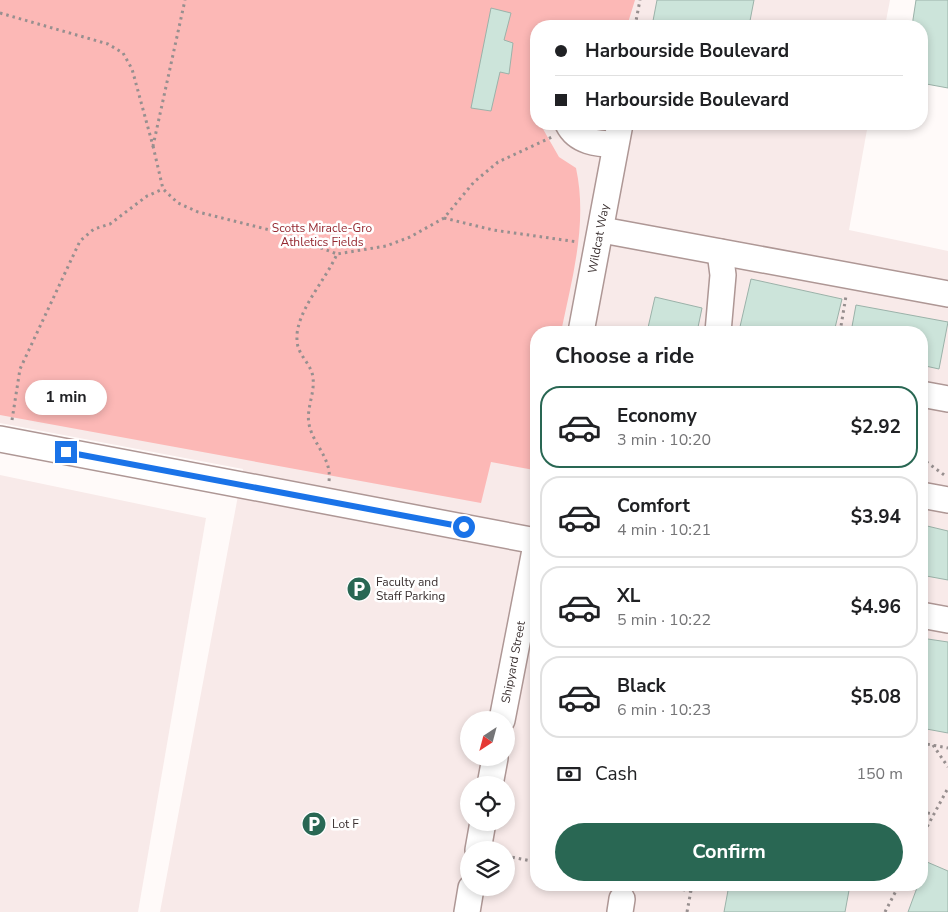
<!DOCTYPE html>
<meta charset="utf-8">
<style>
body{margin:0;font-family:"Nunito Sans",sans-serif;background:#f2f2f2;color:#202124;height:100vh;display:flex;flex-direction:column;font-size:19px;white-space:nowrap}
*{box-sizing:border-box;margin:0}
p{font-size:16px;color:#757577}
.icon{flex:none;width:28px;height:28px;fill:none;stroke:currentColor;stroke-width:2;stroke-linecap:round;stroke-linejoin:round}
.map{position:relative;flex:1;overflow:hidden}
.panel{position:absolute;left:530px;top:326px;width:398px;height:565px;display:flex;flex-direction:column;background:#fff;border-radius:20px;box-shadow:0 2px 8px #0003}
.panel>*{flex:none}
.guide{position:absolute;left:530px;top:20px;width:398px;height:110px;border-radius:20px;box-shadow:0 2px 8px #0003;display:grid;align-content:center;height:110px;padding:0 25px;background:#fff}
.needle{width:32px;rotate:216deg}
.tools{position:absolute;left:460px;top:711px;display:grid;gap:10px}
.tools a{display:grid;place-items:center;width:55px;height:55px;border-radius:50%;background:#fff;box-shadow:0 2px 8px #0003;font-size:25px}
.end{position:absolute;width:22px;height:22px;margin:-11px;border:6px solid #1a73e8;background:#fff;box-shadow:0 0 0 2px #fff}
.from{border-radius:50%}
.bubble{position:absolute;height:35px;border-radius:18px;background:#fff;box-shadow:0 2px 8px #0003;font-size:16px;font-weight:700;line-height:35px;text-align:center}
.guide b{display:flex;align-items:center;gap:18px;height:48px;font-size:19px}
.guide b+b{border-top:1px solid #e0e0e0}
.guide i{width:12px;height:12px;background:#202124}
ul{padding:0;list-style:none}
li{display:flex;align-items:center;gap:15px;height:82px;margin:0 10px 8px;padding:0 15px;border:2px solid #e0e0e0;border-radius:20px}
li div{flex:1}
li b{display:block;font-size:19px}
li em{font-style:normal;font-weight:700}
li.selected{border-color:#296753}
li>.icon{width:45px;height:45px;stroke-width:1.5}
h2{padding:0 25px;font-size:22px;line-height:60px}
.pay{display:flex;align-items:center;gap:12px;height:55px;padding:0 25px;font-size:19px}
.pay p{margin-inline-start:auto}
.cta{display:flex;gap:10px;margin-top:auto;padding:10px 25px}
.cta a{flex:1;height:58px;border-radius:30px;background:#296753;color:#fff;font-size:20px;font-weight:700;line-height:58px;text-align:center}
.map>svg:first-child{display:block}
.built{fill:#f8eae9;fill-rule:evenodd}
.green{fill:#fcb8b6}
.building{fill:#cce4da;stroke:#9bb2a9}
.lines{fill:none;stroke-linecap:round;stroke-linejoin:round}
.minor-casing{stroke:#ae9795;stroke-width:28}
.path{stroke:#978f8f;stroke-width:3;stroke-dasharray:2.5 4;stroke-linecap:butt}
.minor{stroke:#fff;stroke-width:25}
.route{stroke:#1a73e8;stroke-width:6}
.labels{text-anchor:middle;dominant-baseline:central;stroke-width:5;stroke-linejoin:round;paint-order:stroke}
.park-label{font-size:12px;fill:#962a32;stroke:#fff}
.street-label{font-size:12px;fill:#3a3030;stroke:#fff}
.poi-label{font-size:12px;fill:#3a3030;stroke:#fff;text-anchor:start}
</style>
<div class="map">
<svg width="948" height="912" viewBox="0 0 948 912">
<rect width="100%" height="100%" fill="#fffaf9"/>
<g class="built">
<path d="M0,0H890L885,26H536V124H868L849,230L948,251V912H160L243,469L0,423ZM536,332H921V885H536ZM469,720H506V758H469ZM469,785H506V822H469ZM469,850H506V888H469Z"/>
<polygon points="0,475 206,518 138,912 0,912"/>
</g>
<path class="green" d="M0,0H635L627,26H536V124H543V129L559,157L576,168C588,223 572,279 561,332H536V457L534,470L491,462L481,503L0,415Z"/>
<g class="building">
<polygon points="657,0 754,0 749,26 652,26"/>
<polygon points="916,0 948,0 948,88 921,83 921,26 912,26"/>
<polygon points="491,8 511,13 504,40 513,43 509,74 500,72 491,111 471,108"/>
<polygon points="751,279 842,299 834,332 739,331"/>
<polygon points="655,297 702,308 697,332 647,332"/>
<polygon points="856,305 948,322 939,369 921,365 921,332 851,332"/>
<polygon points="923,525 948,531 948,580 921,575"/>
<polygon points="921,638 948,642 948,733 921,728"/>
<polygon points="927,862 948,871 948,912 908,912 918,885 921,885 921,878"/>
<polygon points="729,885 850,885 845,912 724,912"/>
</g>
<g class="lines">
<defs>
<g id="minor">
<path d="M568,124C577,142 597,144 615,144"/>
<polyline points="602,230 948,294"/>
<path id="s1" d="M581,332L620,124"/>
<polyline points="718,332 723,275 720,252"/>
<polyline points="921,394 948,399"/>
<polyline points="0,439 536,541"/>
<polyline points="921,495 948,500"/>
<polyline points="921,615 948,620"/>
<path id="s2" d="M502,720L536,545"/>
<polyline points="490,785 495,758"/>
<polyline points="478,850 483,822"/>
<polyline points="467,912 471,888"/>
<polyline points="620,912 622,899"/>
</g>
</defs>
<use href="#minor" class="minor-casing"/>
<g class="path">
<polyline points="0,13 108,44 123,53 132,69 153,146 185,0"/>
<polyline points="635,26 640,0"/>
<polyline points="153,146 163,189 178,203 198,212 282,233 337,254"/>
<polyline points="444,218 493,230 578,242"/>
<polyline points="840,332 846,296"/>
<polyline points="12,420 20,369 80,241 94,229 110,224 147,196 163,189"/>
<polyline points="921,458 947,477"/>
<path d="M329,481C332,458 313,445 309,424C306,409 315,393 313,378C312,364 297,355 297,340C295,312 326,280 337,254L386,246L410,237L444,218L474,182L498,162L552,137"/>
<polyline points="921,743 948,748"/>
<polyline points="933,745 948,767"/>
<polyline points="921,812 934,814"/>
<polyline points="921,838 948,788"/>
<polyline points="506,856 536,862"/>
<polyline points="657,885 691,891"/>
<polyline points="687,912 692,885"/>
<polyline points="885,912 899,885"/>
</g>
<use href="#minor" class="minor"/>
</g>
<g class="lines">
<polyline class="route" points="66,452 464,527"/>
</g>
<defs>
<symbol id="parking-disc" viewBox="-11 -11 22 22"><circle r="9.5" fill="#296753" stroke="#fff"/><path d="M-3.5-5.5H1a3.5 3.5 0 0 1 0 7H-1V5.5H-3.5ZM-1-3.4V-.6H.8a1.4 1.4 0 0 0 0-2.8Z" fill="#fff"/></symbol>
</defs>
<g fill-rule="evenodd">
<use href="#parking-disc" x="345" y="575" width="28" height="28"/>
<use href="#parking-disc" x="300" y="810" width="28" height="28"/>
</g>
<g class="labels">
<g class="park-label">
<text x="322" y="228">Scotts Miracle-Gro<tspan x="322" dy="14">Athletics Fields</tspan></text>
</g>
<g class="street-label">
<text stroke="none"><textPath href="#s1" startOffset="95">Wildcat Way</textPath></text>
<text stroke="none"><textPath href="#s2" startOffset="59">Shipyard Street</textPath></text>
</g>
<g class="poi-label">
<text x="376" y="582">Faculty and<tspan x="376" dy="14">Staff Parking</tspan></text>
<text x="332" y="824">Lot F</text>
</g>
</g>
</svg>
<div class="tools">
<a><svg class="needle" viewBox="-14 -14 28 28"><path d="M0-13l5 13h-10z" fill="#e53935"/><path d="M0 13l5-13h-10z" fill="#757577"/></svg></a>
<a><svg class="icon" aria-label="locate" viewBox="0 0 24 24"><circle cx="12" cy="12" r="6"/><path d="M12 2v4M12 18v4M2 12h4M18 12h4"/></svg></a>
<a><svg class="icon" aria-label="layers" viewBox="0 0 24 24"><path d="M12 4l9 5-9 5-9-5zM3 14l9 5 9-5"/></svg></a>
</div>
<i class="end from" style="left:464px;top:527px"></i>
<i class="end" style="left:66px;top:452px"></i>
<div class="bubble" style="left:25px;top:380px;width:82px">1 min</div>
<div class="guide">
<b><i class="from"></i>Harbourside Boulevard</b>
<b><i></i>Harbourside Boulevard</b>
</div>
<section class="panel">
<h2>Choose a ride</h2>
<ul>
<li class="selected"><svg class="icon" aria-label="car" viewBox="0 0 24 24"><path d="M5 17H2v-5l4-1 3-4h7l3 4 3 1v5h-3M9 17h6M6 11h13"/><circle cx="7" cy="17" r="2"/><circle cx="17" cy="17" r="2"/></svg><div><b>Economy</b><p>3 min · 10:20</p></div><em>$2.92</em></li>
<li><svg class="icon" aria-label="car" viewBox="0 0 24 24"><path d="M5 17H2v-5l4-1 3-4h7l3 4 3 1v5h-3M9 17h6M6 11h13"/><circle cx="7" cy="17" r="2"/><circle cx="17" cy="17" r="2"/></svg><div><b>Comfort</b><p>4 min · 10:21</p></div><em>$3.94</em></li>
<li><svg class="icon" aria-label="car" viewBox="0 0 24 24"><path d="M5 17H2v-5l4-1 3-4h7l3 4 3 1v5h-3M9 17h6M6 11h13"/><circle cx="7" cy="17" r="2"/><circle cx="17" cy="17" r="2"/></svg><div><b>XL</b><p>5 min · 10:22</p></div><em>$4.96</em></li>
<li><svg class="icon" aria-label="car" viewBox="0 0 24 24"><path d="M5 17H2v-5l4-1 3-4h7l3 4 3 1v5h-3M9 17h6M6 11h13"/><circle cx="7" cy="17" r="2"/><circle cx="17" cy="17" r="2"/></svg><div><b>Black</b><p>6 min · 10:23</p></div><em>$5.08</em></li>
</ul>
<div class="pay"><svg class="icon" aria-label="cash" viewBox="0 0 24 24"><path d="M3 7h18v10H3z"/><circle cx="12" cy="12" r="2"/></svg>Cash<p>150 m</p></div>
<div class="cta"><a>Confirm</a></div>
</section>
</div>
